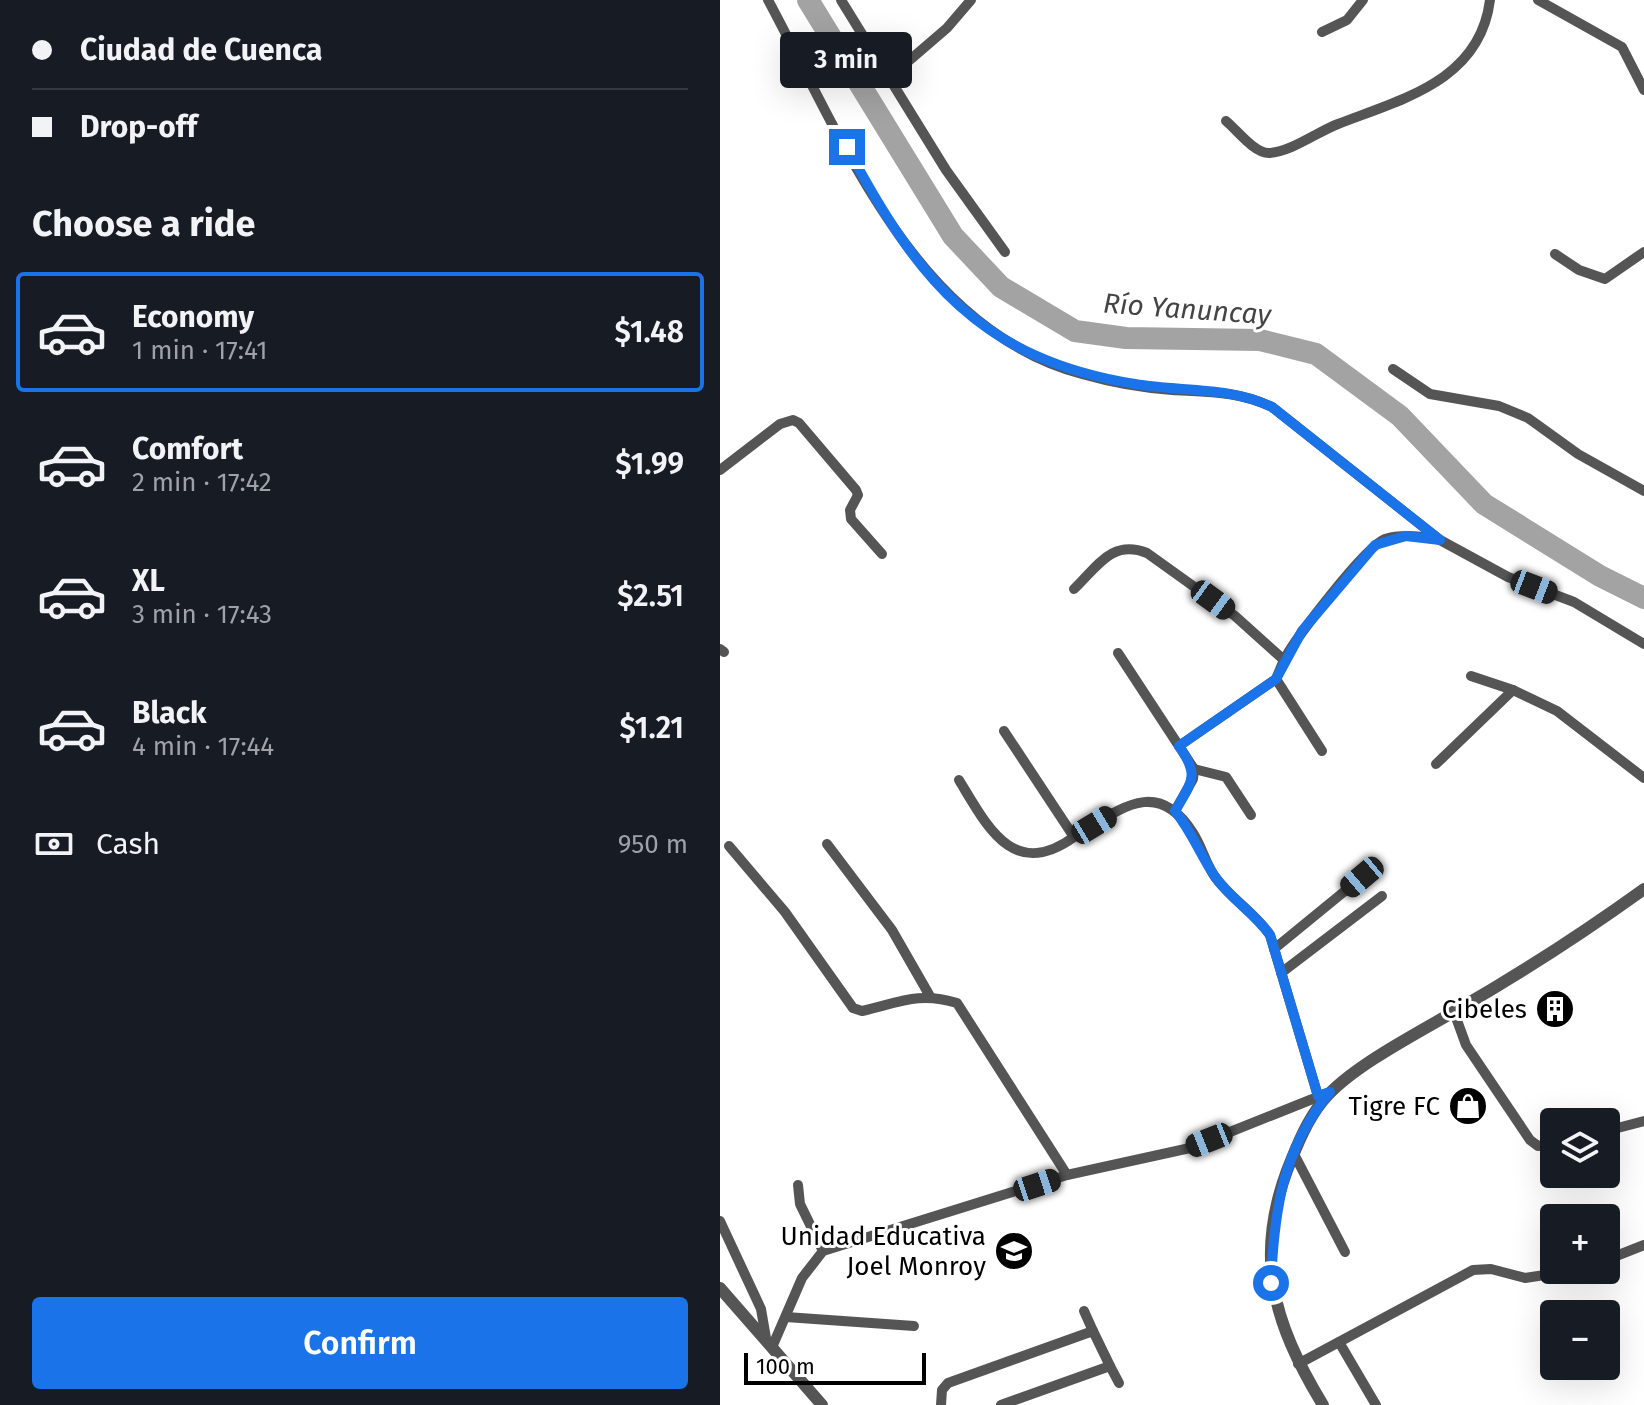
<!DOCTYPE html>
<meta charset="utf-8">
<style>
body{margin:0;font-family:"Fira Sans",sans-serif;background:#20242c;color:#f1f3f6;height:100vh;display:flex;flex-direction:column;font-size:30px;white-space:nowrap}
*{box-sizing:border-box;margin:0}
p{font-size:26px;color:#9ea1a6}
.icon{flex:none;width:44px;height:44px;fill:none;stroke:currentColor;stroke-width:2;stroke-linecap:round;stroke-linejoin:round}
.map{position:relative;flex:1;overflow:hidden}
.side{display:flex;flex-direction:column;background:#171b24;width:720px}
.side>*{flex:none}
.banner{display:grid;align-content:center;height:176px;padding:0 32px;background:#171b24}
.controls{position:absolute;left:820px;top:1108px;display:grid;gap:16px}
.controls a{display:grid;place-items:center;width:80px;height:80px;border-radius:8px;background:#171b24;box-shadow:0 8px 32px #0002;font-size:40px}
.scale{position:absolute;left:24px;bottom:20px;width:182px;box-sizing:border-box;padding-left:8px;border:4px solid #000;border-top:0;font-size:22px;line-height:28px;white-space:nowrap;color:#000;-webkit-text-stroke:6px #fff;paint-order:stroke}
.end{position:absolute;width:36px;height:36px;margin:-18px;border:10px solid #1a73e8;background:#fff;box-shadow:0 0 0 4px #fff}
.from{border-radius:50%}
.bubble{position:absolute;height:56px;border-radius:8px;background:#171b24;box-shadow:0 8px 32px #0002;font-size:26px;font-weight:600;line-height:56px;text-align:center}
.car{position:absolute;width:24px;height:48px;margin:-24px -12px;border-radius:10px;box-shadow:0 0 6px 2px #0007;background:linear-gradient(#222 24%,#8ab4d8 0 40%,#222 0 76%,#8ab4d8 0 86%,#222 0)}
.banner b{display:flex;align-items:center;gap:28px;height:76px;font-size:30px}
.banner b+b{border-top:2px solid #363941}
.banner i{width:20px;height:20px;background:#f1f3f6}
ul{padding:0;list-style:none}
li{display:flex;align-items:center;gap:24px;height:120px;margin:0 16px 12px;padding:0 16px;border:4px solid transparent;border-radius:8px}
li div{flex:1}
li b{display:block;font-size:30px}
li em{font-style:normal;font-weight:600}
li.active{border-color:#1a73e8}
li>.icon{width:72px;height:72px;stroke-width:1.5}
h2{padding:0 32px;font-size:36px;line-height:96px}
.pay{display:flex;align-items:center;gap:20px;height:88px;padding:0 32px;font-size:30px}
.pay p{margin-inline-start:auto}
.cta{display:flex;gap:16px;margin-top:auto;padding:16px 32px}
.cta a{flex:1;height:92px;border-radius:8px;background:#1a73e8;color:#fff;font-size:32px;font-weight:600;line-height:92px;text-align:center}
main{display:flex;flex:1;min-height:0}
.map>svg:first-child{display:block}
.lines{fill:none;stroke-linecap:round;stroke-linejoin:round}
.river{stroke:#a3a3a3;stroke-width:22}
.minor{stroke:#555;stroke-width:10}
.tertiary{stroke:#555;stroke-width:12}
.route{stroke:#1a73e8;stroke-width:10}
.labels{text-anchor:middle;dominant-baseline:central;stroke-width:6;stroke-linejoin:round;paint-order:stroke}
.poi-label{font-size:26px;fill:#000;stroke:#fff;text-anchor:end}
.water-label{font-size:28px;font-style:italic;fill:#444;stroke:#fff}
</style>
<main>
<section class="side">
<div class="banner">
<b><i class="from"></i>Ciudad de Cuenca</b>
<b><i></i>Drop-off</b>
</div>
<h2>Choose a ride</h2>
<ul>
<li class="active"><svg class="icon" aria-label="car" viewBox="0 0 24 24"><path d="M5 17H2v-5l4-1 3-4h7l3 4 3 1v5h-3M9 17h6M6 11h13"/><circle cx="7" cy="17" r="2"/><circle cx="17" cy="17" r="2"/></svg><div><b>Economy</b><p>1 min · 17:41</p></div><em>$1.48</em></li>
<li><svg class="icon" aria-label="car" viewBox="0 0 24 24"><path d="M5 17H2v-5l4-1 3-4h7l3 4 3 1v5h-3M9 17h6M6 11h13"/><circle cx="7" cy="17" r="2"/><circle cx="17" cy="17" r="2"/></svg><div><b>Comfort</b><p>2 min · 17:42</p></div><em>$1.99</em></li>
<li><svg class="icon" aria-label="car" viewBox="0 0 24 24"><path d="M5 17H2v-5l4-1 3-4h7l3 4 3 1v5h-3M9 17h6M6 11h13"/><circle cx="7" cy="17" r="2"/><circle cx="17" cy="17" r="2"/></svg><div><b>XL</b><p>3 min · 17:43</p></div><em>$2.51</em></li>
<li><svg class="icon" aria-label="car" viewBox="0 0 24 24"><path d="M5 17H2v-5l4-1 3-4h7l3 4 3 1v5h-3M9 17h6M6 11h13"/><circle cx="7" cy="17" r="2"/><circle cx="17" cy="17" r="2"/></svg><div><b>Black</b><p>4 min · 17:44</p></div><em>$1.21</em></li>
</ul>
<div class="pay"><svg class="icon" aria-label="cash" viewBox="0 0 24 24"><path d="M3 7h18v10H3z"/><circle cx="12" cy="12" r="2"/></svg>Cash<p>950 m</p></div>
<div class="cta"><a>Confirm</a></div>
</section>
<div class="map">
<svg width="924" height="1405" viewBox="0 0 924 1405">
<rect width="100%" height="100%" fill="#fff"/>
<g class="lines">
<polyline class="river" points="88,0 233,236 281,287 355,331 406,338 540,340 596,354 680,416 764,504 880,576 924,598"/>
<g class="minor">
<path d="M48,0C123,139 194,329 362,374C390,382 422,388 452,390C488,392 519,391 552,407L720,540L788,577L854,602L924,644"/>
<polyline points="121,0 226,170 285,252"/>
<polyline points="818,0 902,47 924,90"/>
<polyline points="602,32 627,20 643,0"/>
<polyline points="170,77 227,28 251,0"/>
<path d="M506,121C517,130 534,153 549,153C571,152 597,132 618,124C682,99 760,81 770,0"/>
<polyline points="835,254 859,270 885,279 924,252"/>
<polyline points="673,369 710,394 779,406 808,418 858,454 924,491"/>
<polyline points="0,470 60,424 73,420 79,423 136,490 138,495 130,510 131,519 162,554"/>
<path d="M354,589C378,566 392,539 427,553L515,616L564,660L556,679L459,746"/>
<polyline points="0,649 4,652"/>
<polyline points="398,653 474,769 473,779 455,811"/>
<path d="M564,660C575,638 646,546 665,539C681,534 700,536 716,539"/>
<polyline points="751,676 793,690 837,711 924,778"/>
<polyline points="556,679 602,751"/>
<path d="M284,731L354,837C398,811 436,775 473,833C482,847 486,864 495,877C511,899 534,912 550,935L598,1096"/>
<polyline points="716,764 793,690"/>
<polyline points="474,769 506,777 531,815"/>
<path d="M239,780C267,826 293,881 354,837"/>
<polyline points="107,844 172,930 211,998"/>
<path d="M9,846L65,912L133,1008L142,1011C178,1003 198,991 237,1003L347,1175"/>
<polyline points="554,949 642,877"/>
<polyline points="561,973 662,896"/>
<polyline points="734,1012 746,1045 810,1140 818,1146 834,1144"/>
<polyline points="886,1131 924,1121"/>
<polyline points="574,1154 625,1252"/>
<polyline points="78,1185 80,1204 103,1251"/>
<polyline points="0,1221 41,1309 46,1338"/>
<polyline points="886,1260 924,1245"/>
<polyline points="364,1311 373,1331"/>
<polyline points="66,1317 194,1326"/>
<polyline points="619,1342 656,1405"/>
<polyline points="53,1345 82,1278 103,1251 347,1175 470,1148 610,1092"/>
<polyline points="578,1364 753,1270 771,1269 805,1278 857,1270"/>
<polyline points="390,1366 399,1383"/>
<polyline points="221,1405 222,1390 228,1383 373,1331 390,1366 281,1405"/>
</g>
<g class="tertiary">
<polyline points="0,1288 102,1405"/>
<path d="M603,1405C552,1321 532,1253 572,1158C581,1136 591,1113 608,1095C637,1064 698,1033 735,1011C801,973 863,933 924,889"/>
</g>
</g>
<g class="lines">
<path class="route" d="M127,147C197,279 260,359 415,384C461,392 509,386 552,407L720,540L686,536L655,545L582,631L556,679L459,746C480,776 472,781 455,811C472,832 480,854 494,875C509,898 534,912 550,935L598,1096L610,1092C562,1150 554,1212 551,1283"/>
</g>
<defs>
<symbol id="building-disc" viewBox="-11 -11 22 22"><circle r="9.5" fill="#000" stroke="#fff"/><path d="M-4-6H4V6H1V3H-1V6H-4ZM-2.5-4.3h1.7v1.8h-1.7ZM.8-4.3h1.7v1.8H.8ZM-2.5-1h1.7V.8h-1.7ZM.8-1h1.7V.8H.8Z" fill="#fff"/></symbol>
<symbol id="shop-disc" viewBox="-11 -11 22 22"><circle r="9.5" fill="#000" stroke="#fff"/><path d="M-5-2.5h2.3a2.7 3.5 0 0 1 5.4 0H5L5.5 6h-11ZM-1.5-2.5h3a1.5 2.3 0 0 0-3 0Z" fill="#fff"/></symbol>
<symbol id="school-disc" viewBox="-11 -11 22 22"><circle r="9.5" fill="#000" stroke="#fff"/><path d="M0-5L7-2L0 1L-7-2ZM-4 1L0 2.5L4 1V4Q0 6-4 4Z" fill="#fff"/></symbol>
</defs>
<g fill-rule="evenodd">
<use href="#building-disc" x="813" y="987" width="44" height="44"/>
<use href="#shop-disc" x="726" y="1084" width="44" height="44"/>
<use href="#school-disc" x="272" y="1229" width="44" height="44"/>
</g>
<g class="labels">
<g class="poi-label">
<text x="807" y="1009">Cibeles</text>
<text x="720" y="1106">Tigre FC</text>
<text x="266" y="1236">Unidad Educativa<tspan x="266" dy="30">Joel Monroy</tspan></text>
</g>
<g class="water-label">
<text transform="translate(467 309) rotate(4)">Río Yanuncay</text>
</g>
</g>
</svg>
<div class="controls">
<a><svg class="icon" aria-label="layers" viewBox="0 0 24 24"><path d="M12 4l9 5-9 5-9-5zM3 14l9 5 9-5"/></svg></a>
<a>+</a>
<a>−</a>
</div>
<div class="scale">100 m</div>
<i class="end from" style="left:551px;top:1283px"></i>
<i class="end" style="left:127px;top:147px"></i>
<div class="bubble" style="left:60px;top:32px;width:132px">3 min</div>
<i class="car" style="left:814px;top:587px;rotate:111deg"></i>
<i class="car" style="left:493px;top:600px;rotate:126deg"></i>
<i class="car" style="left:374px;top:825px;rotate:59deg"></i>
<i class="car" style="left:642px;top:877px;rotate:230deg"></i>
<i class="car" style="left:489px;top:1140px;rotate:248deg"></i>
<i class="car" style="left:317px;top:1185px;rotate:72deg"></i>
</div>
</main>
